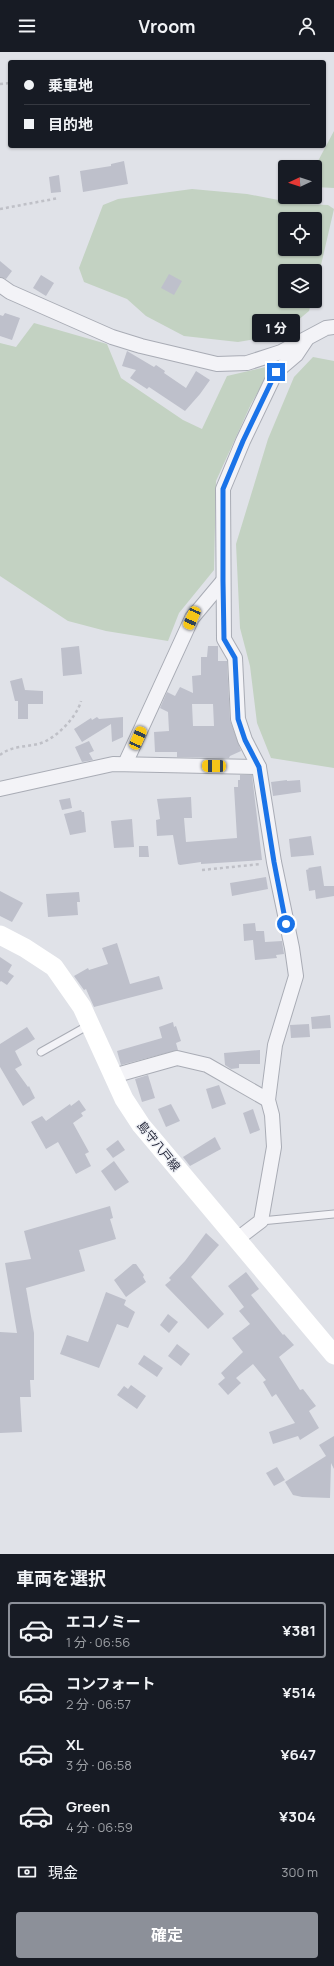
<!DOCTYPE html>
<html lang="ja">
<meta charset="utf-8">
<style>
body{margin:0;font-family:Manrope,"Noto Sans JP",sans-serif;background:#20242c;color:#f1f3f6;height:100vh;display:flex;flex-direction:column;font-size:15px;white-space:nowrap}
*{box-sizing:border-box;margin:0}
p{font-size:13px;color:#9ea1a6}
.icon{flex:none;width:22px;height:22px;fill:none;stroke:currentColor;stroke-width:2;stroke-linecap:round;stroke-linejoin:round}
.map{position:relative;height:1502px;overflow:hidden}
.sheet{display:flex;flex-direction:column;background:#171b24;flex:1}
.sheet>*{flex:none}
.guide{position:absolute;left:8px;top:8px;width:318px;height:88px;border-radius:4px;box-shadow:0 1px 3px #0004;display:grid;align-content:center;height:88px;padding:0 16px;background:#171b24}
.needle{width:26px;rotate:266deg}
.tools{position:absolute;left:278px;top:108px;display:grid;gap:8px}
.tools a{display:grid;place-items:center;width:44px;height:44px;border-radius:4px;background:#171b24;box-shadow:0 1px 3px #0004;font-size:20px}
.end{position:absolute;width:18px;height:18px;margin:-9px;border:5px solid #1a73e8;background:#fff;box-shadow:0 0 0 2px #fff}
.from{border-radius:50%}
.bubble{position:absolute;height:28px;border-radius:4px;background:#171b24;box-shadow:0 1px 3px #0004;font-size:13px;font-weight:700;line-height:28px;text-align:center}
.car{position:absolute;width:12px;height:24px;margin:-12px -6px;border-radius:5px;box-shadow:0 0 3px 1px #0007;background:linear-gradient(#f5c518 24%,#345 0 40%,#f5c518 0 76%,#345 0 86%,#f5c518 0)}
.guide b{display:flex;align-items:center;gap:14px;height:38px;font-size:15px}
.guide b+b{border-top:1px solid #363941}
.guide i{width:10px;height:10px;background:#f1f3f6}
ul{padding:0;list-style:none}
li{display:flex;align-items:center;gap:12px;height:56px;margin:0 8px 6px;padding:0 8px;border:2px solid transparent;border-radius:4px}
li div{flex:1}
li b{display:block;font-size:15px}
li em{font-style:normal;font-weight:700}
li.selected{border-color:#8c9099}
li>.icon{width:36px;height:36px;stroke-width:1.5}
h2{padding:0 16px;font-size:18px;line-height:48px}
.pay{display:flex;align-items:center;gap:10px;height:44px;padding:0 16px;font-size:15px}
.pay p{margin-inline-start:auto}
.cta{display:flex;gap:8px;margin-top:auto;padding:8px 16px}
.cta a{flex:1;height:46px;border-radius:4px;background:#8c9099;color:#fff;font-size:16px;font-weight:700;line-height:46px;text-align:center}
header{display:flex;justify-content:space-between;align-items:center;height:52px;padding:0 16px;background:#171b24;font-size:18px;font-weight:700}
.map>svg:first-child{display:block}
.green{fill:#c3d2c2;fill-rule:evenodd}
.building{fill:#bec0cb;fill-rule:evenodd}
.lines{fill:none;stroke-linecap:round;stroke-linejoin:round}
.lane-casing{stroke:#a9acb5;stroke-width:9}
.street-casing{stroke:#a9acb5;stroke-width:16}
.path{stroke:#bfc0c7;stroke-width:2.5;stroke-dasharray:3 3;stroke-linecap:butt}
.lane{stroke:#f3f3f7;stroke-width:7}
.street{stroke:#f3f3f7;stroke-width:14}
.secondary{stroke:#fff;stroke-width:19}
.route{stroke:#1a73e8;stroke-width:5}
.labels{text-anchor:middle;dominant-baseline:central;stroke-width:3;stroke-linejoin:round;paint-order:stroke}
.street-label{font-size:12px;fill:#2a2d3f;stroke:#eff1f6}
</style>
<header><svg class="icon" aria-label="menu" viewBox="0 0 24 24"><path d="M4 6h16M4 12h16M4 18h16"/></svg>Vroom<svg class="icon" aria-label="person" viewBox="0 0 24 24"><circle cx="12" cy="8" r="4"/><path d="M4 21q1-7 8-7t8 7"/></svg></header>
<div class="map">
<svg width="334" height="1502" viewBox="0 0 334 1502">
<rect width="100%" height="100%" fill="#e0e2e8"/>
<g class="green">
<polygon points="334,79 334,136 315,135 315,121 318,120 318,109"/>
<path d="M192,137L247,142L299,152L328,153L334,157L315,239V219H285V249H312L309,259L291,274L268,285L238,290L184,284L146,264L127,247L84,230L79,216L103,153L118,147ZM285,167H315V197H285Z"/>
<polygon points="34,271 107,292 121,326 183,368 202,377 227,324 274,313 251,352 216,429 214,518 179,561 168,589 106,579 68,569 0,524 0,291 16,295"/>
<polygon points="313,305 334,309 334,716 271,706 257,671 250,614 240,576 236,492 268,387 294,325"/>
</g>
<g class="building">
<polygon points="124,109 128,132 83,140 80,119 111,114 111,112"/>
<polygon points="59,123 61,140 51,141 49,125"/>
<polygon points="0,209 12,219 6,227 0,225"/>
<polygon points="169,222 182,229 174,243 161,236"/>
<polygon points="41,223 54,231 46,244 33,236"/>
<polygon points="5,261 20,266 12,288 0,284 0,263 3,264"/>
<polygon points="127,299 154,315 156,313 165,319 164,321 186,336 196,319 210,328 200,342 185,359 149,335 147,337 130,326 136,318 122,314"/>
<polygon points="79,594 82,622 63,624 61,596"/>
<path d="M208,594H218V609H227L230,668L241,699L230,704L229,706L177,705V700H155L154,680L169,679L168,660L160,656L167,640L175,644L180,635L193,641L192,624L201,623V605H207ZM192,652H213L214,674H193Z"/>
<polygon points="22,626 25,638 43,639 43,652 28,652 28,667 18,667 18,649 15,649 10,629"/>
<polygon points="97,665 99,667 123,665 123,685 112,690 111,672 82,690 74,677 91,666 92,668"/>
<polygon points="89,689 94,699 89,701 93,708 82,710 75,695"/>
<polygon points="240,723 252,723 262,808 201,812 201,810 180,813 178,812 173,783 157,784 156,768 160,767 157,747 191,745 192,766 184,766 186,790 237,786 234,735 238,735 238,728 240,728"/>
<polygon points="287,728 287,729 300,728 301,740 273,744 271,730"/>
<polygon points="70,746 72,756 62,758 59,748"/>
<polygon points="81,758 82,760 84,760 86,780 70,783 64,762"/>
<polygon points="132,767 134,795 114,796 111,769"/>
<polygon points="311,784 314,803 291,805 289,787"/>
<polygon points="139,794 148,794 149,805 139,805"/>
<polygon points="321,814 324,834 334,834 334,844 316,847 315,838 309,839 306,818 309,817 308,816"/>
<polygon points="266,825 268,837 232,844 230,831"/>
<polygon points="0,839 23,851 12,870 0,864"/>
<polygon points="79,840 80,850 77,850 78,863 48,865 46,842"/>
<polygon points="255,871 256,879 264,879 265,890 282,889 284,902 276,903 277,906 255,908 253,888 244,889 243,872"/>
<polygon points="117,891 130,932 159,924 163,937 94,955 86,937 84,938 74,924 88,916 89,918 108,912 102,896"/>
<polygon points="0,905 12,913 8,920 14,924 7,933 1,929 0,930"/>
<polygon points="330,963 331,976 312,977 311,965"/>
<polygon points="173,970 174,975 176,974 181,989 176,991 178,998 121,1013 117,999 162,986 159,975"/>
<polygon points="309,972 310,985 291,986 290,973"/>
<polygon points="27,975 35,987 15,999 22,1013 15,1017 28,1035 29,1034 35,1046 23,1054 0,1015 0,992"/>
<polygon points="260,998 260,1012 239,1012 239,1016 231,1017 225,1013 224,1001"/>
<polygon points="148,1023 155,1046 142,1050 135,1027"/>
<polygon points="219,1033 226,1052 212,1057 206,1037"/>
<polygon points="79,1048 86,1058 81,1061 83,1064 73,1071 89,1100 85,1102 91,1114 76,1122 58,1090 46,1097 31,1070 42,1064 46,1069 70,1052 71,1054"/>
<polygon points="171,1052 180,1069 166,1075 158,1057"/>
<polygon points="253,1057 260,1078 250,1082 243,1061"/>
<polygon points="215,1085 221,1097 190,1114 183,1105"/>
<polygon points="118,1088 125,1098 113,1106 106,1097"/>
<polygon points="114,1109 129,1130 115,1139 101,1119"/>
<polygon points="110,1154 113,1166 110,1167 116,1187 79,1198 85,1219 26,1236 34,1281 34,1328 30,1328 31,1345 20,1345 22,1380 0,1381 0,1280 17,1281 5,1211 31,1207 24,1179"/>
<polygon points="206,1181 219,1193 191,1225 224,1262 208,1277 165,1233 171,1228 169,1226 185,1209"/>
<polygon points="133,1212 136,1212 144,1223 143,1225 146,1230 126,1245 114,1228"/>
<polygon points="246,1220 259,1237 251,1243 283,1283 284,1282 294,1293 279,1305 300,1338 303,1337 316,1354 309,1359 319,1376 300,1388 298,1384 273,1392 269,1380 295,1371 276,1342 272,1345 263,1330 266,1328 253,1312 236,1326 241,1331 228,1343 218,1332 225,1326 221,1321 243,1300 232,1286 250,1272 239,1259 244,1255 228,1234"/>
<polygon points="106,1240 126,1248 124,1253 135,1260 128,1276 117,1272 99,1316 60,1302 67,1283 88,1290"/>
<polygon points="168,1262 178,1270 169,1281 160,1273"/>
<polygon points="177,1292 190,1302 181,1314 168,1304"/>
<polygon points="144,1303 163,1316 157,1325 138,1312"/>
<polygon points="131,1333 146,1344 137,1357 117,1343 124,1334 128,1337"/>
<polygon points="334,1384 334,1417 331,1411 330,1446 302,1445 293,1443 285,1430 326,1404 319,1393"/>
<polygon points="277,1415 285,1428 274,1434 266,1421"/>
</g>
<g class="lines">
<defs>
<g id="lane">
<polyline points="41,1000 89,973"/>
<polyline points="261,1169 334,1162"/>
</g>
<g id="street">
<polyline points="0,233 10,240 112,285 141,294 217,312 247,311 281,300 326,276 334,275"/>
<polyline points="125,712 192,566 223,529"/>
<polyline points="0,737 113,712 259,715"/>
<polyline points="113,1024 177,1006 207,1013 268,1048"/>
<polyline points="236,1188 261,1169 274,1095 272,1063 268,1048 275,993 296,924 292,896 274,810 259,715 245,688 238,667 235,606 224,587 223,437 243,389 276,320 296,303 306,288"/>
</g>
</defs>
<use href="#lane" class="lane-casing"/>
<use href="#street" class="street-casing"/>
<g class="path">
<polyline points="0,32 10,31"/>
<polyline points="0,157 59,146"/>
<path d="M0,703C11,694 25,695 38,692C55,688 77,665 81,649"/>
<polyline points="202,818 261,812"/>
</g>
<use href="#lane" class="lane"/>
<use href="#street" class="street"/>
<polyline class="secondary" points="0,883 25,896 54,915 82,955 124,1047 141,1073 334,1303"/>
</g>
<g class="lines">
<polyline class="route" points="276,320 243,389 223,437 223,529 224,587 235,606 238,667 245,688 259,715 274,810 286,872"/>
</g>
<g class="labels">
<g class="street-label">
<text transform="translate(159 1094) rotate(51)">島守八戸線</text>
</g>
</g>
</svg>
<div class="tools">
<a><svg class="needle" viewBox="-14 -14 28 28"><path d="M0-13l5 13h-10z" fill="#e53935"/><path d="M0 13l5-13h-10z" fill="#9ea1a6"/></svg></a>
<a><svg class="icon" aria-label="locate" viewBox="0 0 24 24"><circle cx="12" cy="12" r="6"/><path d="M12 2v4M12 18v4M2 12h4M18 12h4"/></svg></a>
<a><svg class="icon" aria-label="layers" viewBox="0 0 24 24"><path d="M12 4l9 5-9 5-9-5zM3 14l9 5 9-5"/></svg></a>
</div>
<i class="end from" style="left:286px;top:872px"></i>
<i class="end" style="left:276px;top:320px"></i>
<div class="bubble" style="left:252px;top:262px;width:48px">1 分</div>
<i class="car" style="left:192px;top:566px;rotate:204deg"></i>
<i class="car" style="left:138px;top:686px;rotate:24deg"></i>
<i class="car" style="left:214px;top:714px;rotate:271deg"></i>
<div class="guide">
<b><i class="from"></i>乗車地</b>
<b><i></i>目的地</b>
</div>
</div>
<section class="sheet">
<h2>車両を選択</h2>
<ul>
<li class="selected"><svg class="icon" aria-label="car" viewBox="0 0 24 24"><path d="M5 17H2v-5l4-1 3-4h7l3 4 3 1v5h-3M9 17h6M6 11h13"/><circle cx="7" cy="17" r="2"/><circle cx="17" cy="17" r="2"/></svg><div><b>エコノミー</b><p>1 分 · 06:56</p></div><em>¥381</em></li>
<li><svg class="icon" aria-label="car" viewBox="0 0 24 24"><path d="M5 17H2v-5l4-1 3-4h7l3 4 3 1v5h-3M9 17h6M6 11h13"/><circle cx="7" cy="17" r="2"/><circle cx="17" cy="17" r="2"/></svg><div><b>コンフォート</b><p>2 分 · 06:57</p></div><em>¥514</em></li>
<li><svg class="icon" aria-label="car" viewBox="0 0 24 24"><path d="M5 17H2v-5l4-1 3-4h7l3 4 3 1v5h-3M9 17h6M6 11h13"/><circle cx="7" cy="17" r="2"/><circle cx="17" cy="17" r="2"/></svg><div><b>XL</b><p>3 分 · 06:58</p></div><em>¥647</em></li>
<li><svg class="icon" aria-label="car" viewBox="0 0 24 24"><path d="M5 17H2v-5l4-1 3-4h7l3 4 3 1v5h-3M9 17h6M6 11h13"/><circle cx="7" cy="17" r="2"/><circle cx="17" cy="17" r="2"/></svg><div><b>Green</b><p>4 分 · 06:59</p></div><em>¥304</em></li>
</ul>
<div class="pay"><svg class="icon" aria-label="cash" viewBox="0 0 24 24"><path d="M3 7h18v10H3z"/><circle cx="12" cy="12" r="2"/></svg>現金<p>300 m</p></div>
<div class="cta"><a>確定</a></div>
</section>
